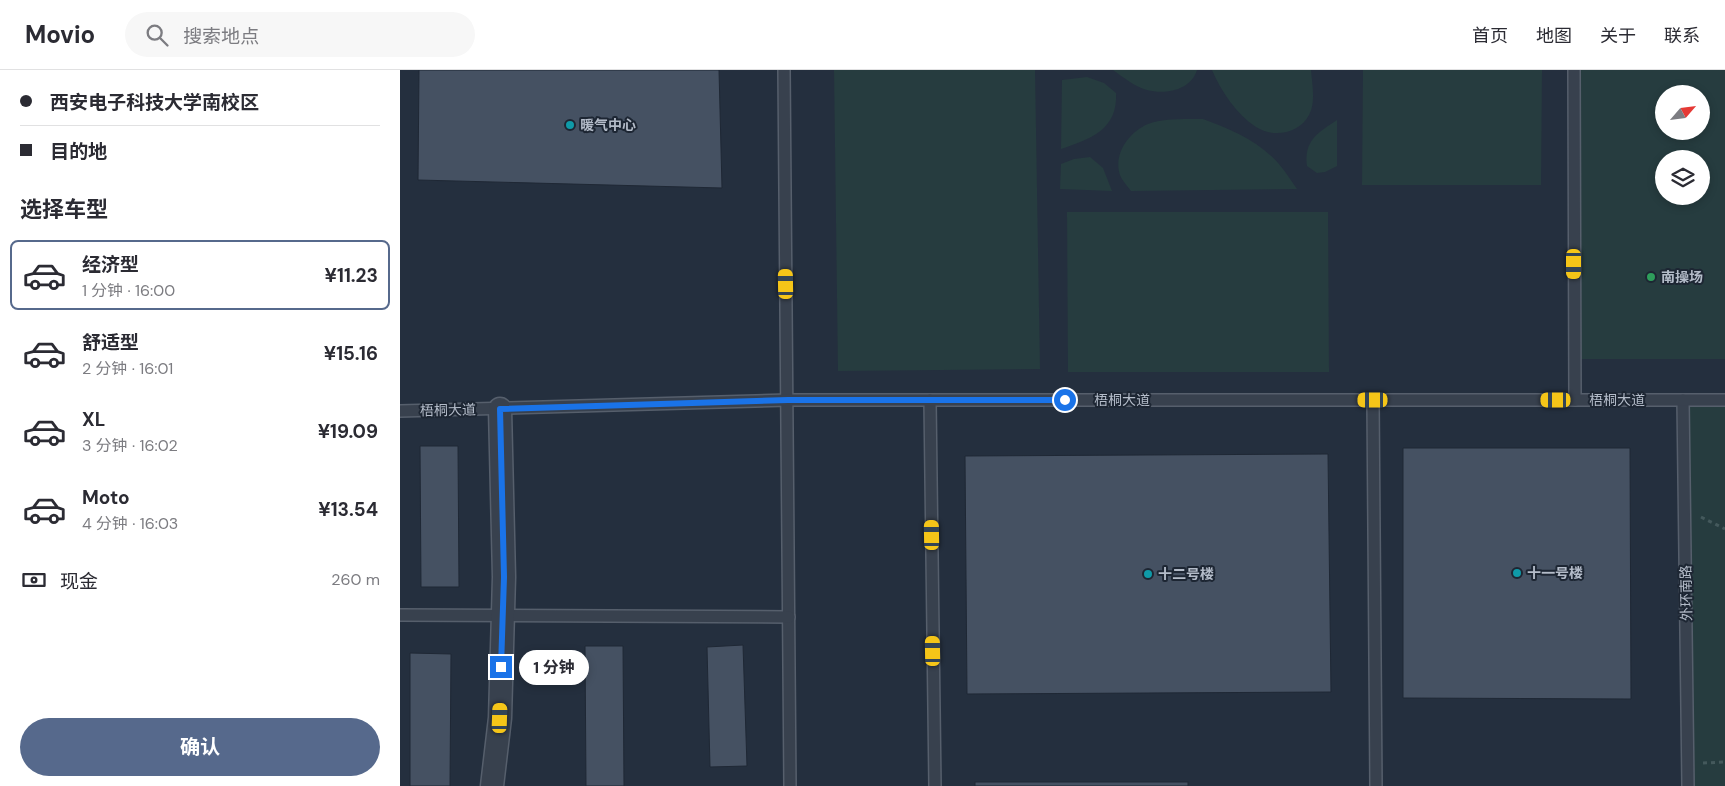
<!DOCTYPE html>
<html lang="zh">
<meta charset="utf-8">
<style>
body{margin:0;font-family:"DM Sans","Noto Sans SC",sans-serif;background:#f7f7f7;color:#2b2b33;height:100vh;display:flex;flex-direction:column;font-size:19px;white-space:nowrap}
*{box-sizing:border-box;margin:0}
p{font-size:16px;color:#7c7c81}
.icon{flex:none;width:28px;height:28px;fill:none;stroke:currentColor;stroke-width:2;stroke-linecap:round;stroke-linejoin:round}
.map{position:relative;flex:1;overflow:hidden}
.panel{display:flex;flex-direction:column;background:#fff;width:400px}
.panel>*{flex:none}
.hud{display:grid;align-content:center;height:110px;padding:0 20px;background:#fff}
.needle{width:32px;rotate:62deg}
.fabs{position:absolute;left:1255px;top:15px;display:grid;gap:10px}
.fabs a{display:grid;place-items:center;width:55px;height:55px;border-radius:50%;background:#fff;box-shadow:0 2px 8px #0003;font-size:25px}
.end{position:absolute;width:22px;height:22px;margin:-11px;border:6px solid #1a73e8;background:#fff;box-shadow:0 0 0 2px #fff}
.from{border-radius:50%}
.bubble{position:absolute;height:35px;border-radius:18px;background:#fff;box-shadow:0 2px 8px #0003;font-size:16px;font-weight:700;line-height:35px;text-align:center}
.car{position:absolute;width:15px;height:30px;margin:-15px -8px;border-radius:6px;box-shadow:0 0 4px 1px #0007;background:linear-gradient(#f5c518 24%,#345 0 40%,#f5c518 0 76%,#345 0 86%,#f5c518 0)}
.hud b{display:flex;align-items:center;gap:18px;height:48px;font-size:19px}
.hud b+b{border-top:1px solid #e1e1e2}
.hud i{width:12px;height:12px;background:#2b2b33}
ul{padding:0;list-style:none}
li{display:flex;align-items:center;gap:15px;height:70px;margin:0 10px 8px;padding:0 10px;border:2px solid transparent;border-radius:8px}
li div{flex:1}
li b{display:block;font-size:19px}
li em{font-style:normal;font-weight:700}
li.current{border-color:#56698c}
li>.icon{width:45px;height:45px;stroke-width:1.5}
h2{padding:0 20px;font-size:22px;line-height:60px}
.pay{display:flex;align-items:center;gap:12px;height:55px;padding:0 20px;font-size:19px}
.pay p{margin-inline-start:auto}
.cta{display:flex;gap:10px;margin-top:auto;padding:10px 20px}
.cta a{flex:1;height:58px;border-radius:30px;background:#56698c;color:#fff;font-size:20px;font-weight:700;line-height:58px;text-align:center}
header{display:flex;align-items:center;gap:30px;box-sizing:border-box;height:70px;padding:0 25px;background:#fff;border-bottom:1px solid #e1e1e2}
header strong{font-size:24px}
nav{display:flex;gap:28px;margin-inline-start:auto;font-size:18px}
.search{width:350px;height:45px;background:#f7f7f7;display:flex;align-items:center;gap:12px;box-sizing:border-box;padding:0 18px;border-radius:28px;color:#7c7c81;font-size:19px}
main{display:flex;flex:1;min-height:0}
.map>svg:first-child{display:block}
.green{fill:#263c3f;fill-rule:evenodd}
.building{fill:#455162;stroke:#1f2835}
.lines{fill:none;stroke-linecap:round;stroke-linejoin:round}
.service-casing{stroke:#565f6c;stroke-width:14}
.minor-casing{stroke:#565f6c;stroke-width:25}
.path{stroke:#44595c;stroke-width:3;stroke-dasharray:4 4;stroke-linecap:butt}
.service{stroke:#38414e;stroke-width:11}
.minor{stroke:#38414e;stroke-width:22}
.route{stroke:#1a73e8;stroke-width:6}
.culture-dot{fill:#0f9aa8;stroke:#1d2633;stroke-width:2}
.leisure-dot{fill:#2e9e5b;stroke:#1d2633;stroke-width:2}
.labels{text-anchor:middle;dominant-baseline:central;stroke-width:4;stroke-linejoin:round;paint-order:stroke}
.poi-label{font-size:14px;font-weight:bold;fill:#b4bcc9;stroke:#1d2633;text-anchor:start}
.street-label{font-size:14px;fill:#b4bcc9;stroke:#1d2633}
</style>
<header>
<strong>Movio</strong>
<div class="search"><svg class="icon" aria-label="search" viewBox="0 0 24 24"><circle cx="10" cy="10" r="6"/><path d="M15 15l6 6"/></svg>搜索地点</div>
<nav><a>首页</a><a>地图</a><a>关于</a><a>联系</a></nav>
</header>
<main>
<section class="panel">
<div class="hud">
<b><i class="from"></i>西安电子科技大学南校区</b>
<b><i></i>目的地</b>
</div>
<h2>选择车型</h2>
<ul>
<li class="current"><svg class="icon" aria-label="car" viewBox="0 0 24 24"><path d="M5 17H2v-5l4-1 3-4h7l3 4 3 1v5h-3M9 17h6M6 11h13"/><circle cx="7" cy="17" r="2"/><circle cx="17" cy="17" r="2"/></svg><div><b>经济型</b><p>1 分钟 · 16:00</p></div><em>¥11.23</em></li>
<li><svg class="icon" aria-label="car" viewBox="0 0 24 24"><path d="M5 17H2v-5l4-1 3-4h7l3 4 3 1v5h-3M9 17h6M6 11h13"/><circle cx="7" cy="17" r="2"/><circle cx="17" cy="17" r="2"/></svg><div><b>舒适型</b><p>2 分钟 · 16:01</p></div><em>¥15.16</em></li>
<li><svg class="icon" aria-label="car" viewBox="0 0 24 24"><path d="M5 17H2v-5l4-1 3-4h7l3 4 3 1v5h-3M9 17h6M6 11h13"/><circle cx="7" cy="17" r="2"/><circle cx="17" cy="17" r="2"/></svg><div><b>XL</b><p>3 分钟 · 16:02</p></div><em>¥19.09</em></li>
<li><svg class="icon" aria-label="car" viewBox="0 0 24 24"><path d="M5 17H2v-5l4-1 3-4h7l3 4 3 1v5h-3M9 17h6M6 11h13"/><circle cx="7" cy="17" r="2"/><circle cx="17" cy="17" r="2"/></svg><div><b>Moto</b><p>4 分钟 · 16:03</p></div><em>¥13.54</em></li>
</ul>
<div class="pay"><svg class="icon" aria-label="cash" viewBox="0 0 24 24"><path d="M3 7h18v10H3z"/><circle cx="12" cy="12" r="2"/></svg>现金<p>260 m</p></div>
<div class="cta"><a>确认</a></div>
</section>
<div class="map">
<svg width="1325" height="716" viewBox="0 0 1325 716">
<rect width="100%" height="100%" fill="#242f3e"/>
<g class="green">
<polygon points="434,0 635,0 640,299 438,301"/>
<path d="M713,0H797C791,20 766,25 747,20C735,17 723,7 713,0Z"/>
<path d="M812,0H911C912,13 916,33 909,45C899,64 873,68 856,57C836,44 821,21 812,0Z"/>
<polygon points="963,0 1142,0 1141,115 962,115"/>
<path d="M1175,0H1325V289H1176ZM1264,24H1301V61H1264ZM1264,89H1301V126H1264Z"/>
<path d="M687,7L704,13L716,23C718,60 690,69 661,79L662,10Z"/>
<path d="M803,49C830,59 859,71 879,94C886,102 891,111 897,119L731,121C727,116 722,110 720,105C713,84 729,62 748,54C764,48 785,49 803,49Z"/>
<path d="M937,50V96L925,102L917,103L907,96C904,71 917,63 937,50Z"/>
<polygon points="690,87 703,98 712,121 660,119 661,94 674,89"/>
<polygon points="667,142 928,142 929,302 668,302"/>
<polygon points="1283,330 1325,330 1325,716 1288,716"/>
</g>
<g class="building">
<polygon points="19,0 319,0 322,118 18,110"/>
<polygon points="20,376 58,376 59,517 21,517"/>
<polygon points="1003,378 1230,378 1231,629 1003,628"/>
<polygon points="928,384 931,622 567,624 565,386"/>
<polygon points="343,575 347,696 310,697 307,577"/>
<polygon points="185,576 223,576 224,716 186,716"/>
<polygon points="10,583 51,584 50,716 10,716"/>
<rect x="575" y="712" width="213" height="4"/>
</g>
<g class="lines">
<defs>
<g id="service">
<polyline points="384,0 390,716"/>
<polyline points="1174,0 1175,330"/>
<polyline points="530,330 535,716"/>
<polyline points="973,330 976,716"/>
<polyline points="1283,330 1288,716"/>
<polyline points="0,341 388,330 1325,330"/>
<polyline points="0,545 389,547"/>
</g>
<polyline id="minor" points="92,716 100,648 104,507 100,339"/>
</defs>
<use href="#service" class="service-casing"/>
<use href="#minor" class="minor-casing"/>
<g class="path">
<polyline points="1301,447 1325,459"/>
<polyline points="1303,693 1325,692"/>
</g>
<use href="#service" class="service"/>
<use href="#minor" class="minor"/>
</g>
<g class="lines">
<polyline class="route" points="101,597 104,507 100,339 388,330 665,330"/>
</g>
<g class="culture-dot">
<circle cx="170" cy="55" r="5"/>
<circle cx="1117" cy="503" r="5"/>
<circle cx="748" cy="504" r="5"/>
</g>
<circle class="leisure-dot" cx="1251" cy="207" r="5"/>
<g class="labels">
<g class="poi-label">
<text x="180" y="55">暖气中心</text>
<text x="1261" y="207">南操场</text>
<text x="1127" y="503">十一号楼</text>
<text x="758" y="504">十二号楼</text>
</g>
<g class="street-label">
<text x="722" y="330">梧桐大道</text>
<text x="1217" y="330">梧桐大道</text>
<text transform="translate(48 340) rotate(-1)">梧桐大道</text>
<text transform="translate(1286 523) rotate(-91)">外环南路</text>
</g>
</g>
</svg>
<div class="fabs">
<a><svg class="needle" viewBox="-14 -14 28 28"><path d="M0-13l5 13h-10z" fill="#e53935"/><path d="M0 13l5-13h-10z" fill="#7c7c81"/></svg></a>
<a><svg class="icon" aria-label="layers" viewBox="0 0 24 24"><path d="M12 4l9 5-9 5-9-5zM3 14l9 5 9-5"/></svg></a>
</div>
<i class="end from" style="left:665px;top:330px"></i>
<i class="end" style="left:101px;top:597px"></i>
<div class="bubble" style="left:119px;top:580px;width:70px">1 分钟</div>
<i class="car" style="left:1174px;top:194px;rotate:180deg"></i>
<i class="car" style="left:386px;top:214px;rotate:359deg"></i>
<i class="car" style="left:973px;top:330px;rotate:270deg"></i>
<i class="car" style="left:1156px;top:330px;rotate:270deg"></i>
<i class="car" style="left:532px;top:465px;rotate:359deg"></i>
<i class="car" style="left:533px;top:581px;rotate:359deg"></i>
<i class="car" style="left:100px;top:648px;rotate:2deg"></i>
</div>
</main>
